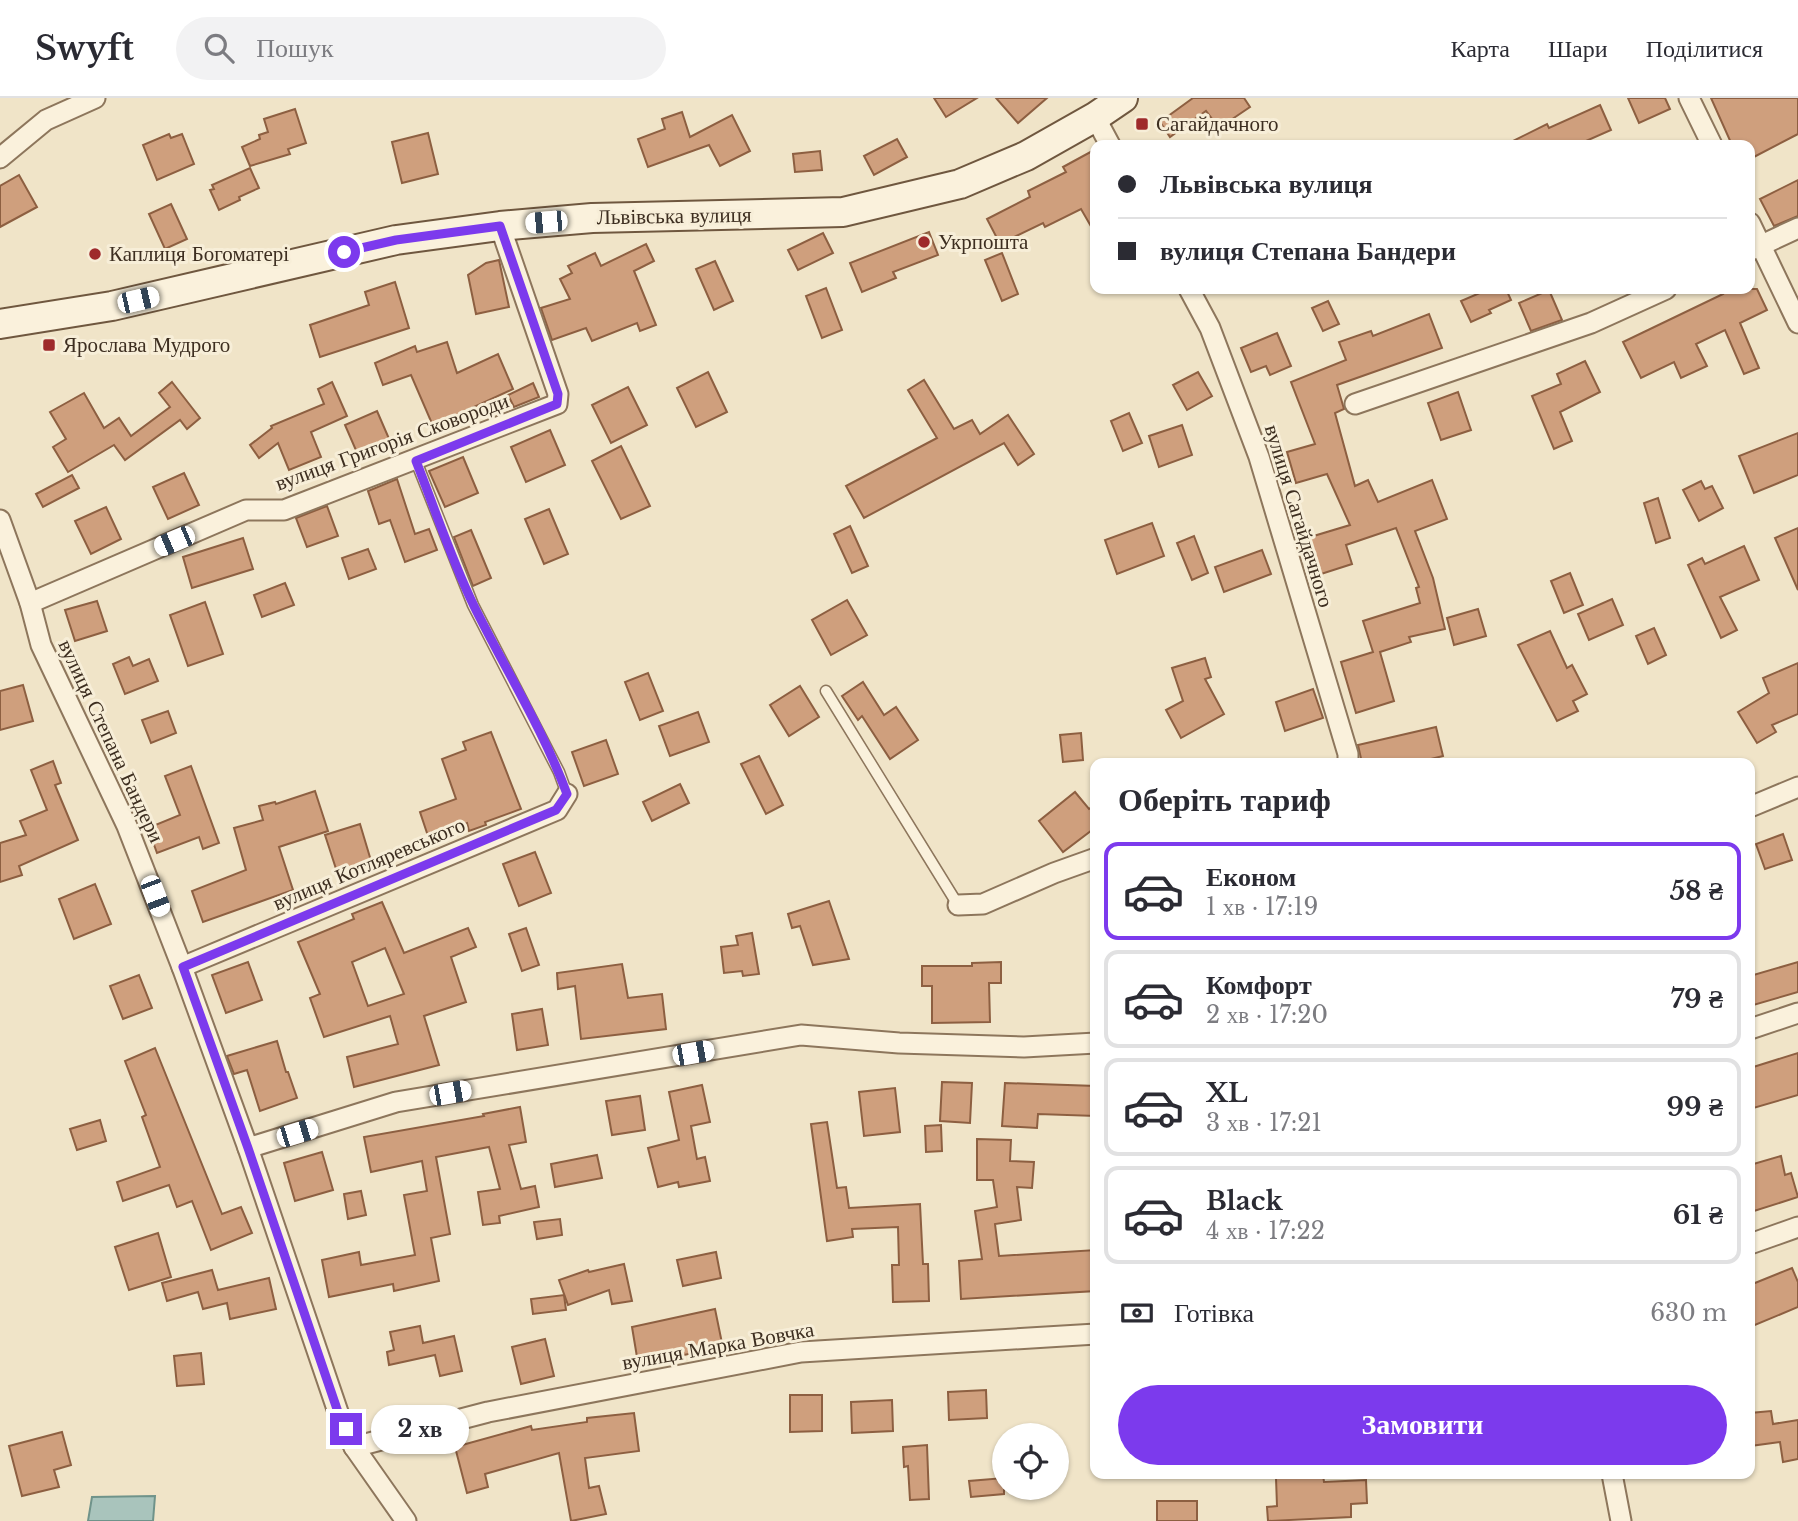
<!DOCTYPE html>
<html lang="uk">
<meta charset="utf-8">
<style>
body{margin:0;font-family:"Libre Baskerville",serif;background:#f2f2f3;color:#2b2b33;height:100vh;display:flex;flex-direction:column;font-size:26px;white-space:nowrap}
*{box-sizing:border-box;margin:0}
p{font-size:23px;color:#7c7c81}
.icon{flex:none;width:38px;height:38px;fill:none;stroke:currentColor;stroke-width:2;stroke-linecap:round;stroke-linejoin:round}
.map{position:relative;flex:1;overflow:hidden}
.panel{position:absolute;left:1090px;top:660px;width:665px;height:721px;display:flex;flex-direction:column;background:#fff;border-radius:14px;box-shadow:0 2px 5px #0004}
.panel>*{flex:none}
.guide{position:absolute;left:1090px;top:42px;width:665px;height:154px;border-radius:14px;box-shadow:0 2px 5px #0004;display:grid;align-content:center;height:154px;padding:0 28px;background:#fff}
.controls{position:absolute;left:992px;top:1325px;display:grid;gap:14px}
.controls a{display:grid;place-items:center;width:77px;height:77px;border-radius:50%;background:#fff;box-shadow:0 2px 5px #0004;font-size:35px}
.end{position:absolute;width:32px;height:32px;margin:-16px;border:9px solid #7c3aed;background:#fff;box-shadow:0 0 0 4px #fff}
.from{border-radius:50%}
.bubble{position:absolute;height:49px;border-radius:24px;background:#fff;box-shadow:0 2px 5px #0004;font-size:23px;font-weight:700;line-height:49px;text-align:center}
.car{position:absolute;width:21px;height:42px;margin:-21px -10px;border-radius:9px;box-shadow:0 0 5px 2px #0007;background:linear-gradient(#fff 24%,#345 0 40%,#fff 0 76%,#345 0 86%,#fff 0)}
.guide b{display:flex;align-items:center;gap:24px;height:66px;font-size:26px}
.guide b+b{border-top:2px solid #e1e1e2}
.guide i{width:18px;height:18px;background:#2b2b33}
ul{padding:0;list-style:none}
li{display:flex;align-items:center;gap:21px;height:98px;margin:0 14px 10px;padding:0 14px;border:4px solid #e1e1e2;border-radius:14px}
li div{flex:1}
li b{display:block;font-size:26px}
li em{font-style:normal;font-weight:700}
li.on{border-color:#7c3aed}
li>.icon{width:63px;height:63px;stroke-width:1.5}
h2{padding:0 28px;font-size:32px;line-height:84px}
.pay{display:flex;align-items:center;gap:18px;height:77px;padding:0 28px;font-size:26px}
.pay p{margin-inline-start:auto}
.cta{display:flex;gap:14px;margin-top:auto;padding:14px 28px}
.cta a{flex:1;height:80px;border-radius:42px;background:#7c3aed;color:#fff;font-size:28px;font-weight:700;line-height:80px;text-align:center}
header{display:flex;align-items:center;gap:42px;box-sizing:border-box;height:98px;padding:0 35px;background:#fff;border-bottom:2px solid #e1e1e2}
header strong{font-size:33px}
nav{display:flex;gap:38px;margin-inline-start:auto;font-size:24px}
.search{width:490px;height:63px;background:#f2f2f3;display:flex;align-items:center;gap:18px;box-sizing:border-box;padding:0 24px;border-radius:38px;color:#7c7c81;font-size:26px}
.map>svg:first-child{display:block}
.water{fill:#a9c4bc;stroke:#6f938a;stroke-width:2}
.building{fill:#cf9f7d;stroke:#8d5f41;stroke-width:2;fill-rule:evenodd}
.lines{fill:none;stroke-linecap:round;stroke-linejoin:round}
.service-casing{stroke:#8d765c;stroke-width:13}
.minor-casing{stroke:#8d765c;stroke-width:23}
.secondary-casing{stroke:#6f573f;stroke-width:32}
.service{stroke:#faf1dc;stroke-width:10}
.minor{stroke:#faf1dc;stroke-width:19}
.secondary{stroke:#faf1dc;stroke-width:28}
.route{stroke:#7c3aed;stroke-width:9}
.poi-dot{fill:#9e2a2b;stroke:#f7eed8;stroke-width:2.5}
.labels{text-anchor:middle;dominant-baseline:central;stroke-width:6;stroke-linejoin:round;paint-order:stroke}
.poi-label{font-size:21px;fill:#3d2e20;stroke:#f7eed8;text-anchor:start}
.street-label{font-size:21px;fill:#3d2e20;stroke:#f7eed8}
</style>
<header>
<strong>Swyft</strong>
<div class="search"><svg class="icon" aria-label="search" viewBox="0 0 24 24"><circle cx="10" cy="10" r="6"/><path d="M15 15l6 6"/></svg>Пошук</div>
<nav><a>Карта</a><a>Шари</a><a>Поділитися</a></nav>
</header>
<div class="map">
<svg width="1798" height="1423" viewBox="0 0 1798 1423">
<rect width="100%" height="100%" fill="#f0e4c8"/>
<polygon class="water" points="155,1398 153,1423 88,1423 92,1399"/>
<g class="building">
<polygon points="934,0 977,0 946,19"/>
<polygon points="996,0 1047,0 1018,25"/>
<polygon points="1193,0 1244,0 1250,9 1219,30 1206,13 1170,39 1160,24"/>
<polygon points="1628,0 1665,0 1670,11 1639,25"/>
<polygon points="1711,0 1798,0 1798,36 1750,61 1750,47 1732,47"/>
<polygon points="1600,7 1611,32 1577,47 1505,47 1547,26 1549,30"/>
<polygon points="295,11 306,45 288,51 290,56 250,68 242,49 260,41 259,37 268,34 264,21"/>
<polygon points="682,14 690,39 732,17 750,53 720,68 709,47 648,69 638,41 665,31 662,21"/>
<polygon points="428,35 438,76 402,85 392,44"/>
<polygon points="169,36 171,40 182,36 194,66 157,82 143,47"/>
<polygon points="897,41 907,59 874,77 864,58"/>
<polygon points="1096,51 1096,137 1081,111 1045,129 1043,125 1000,146 987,121 1030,99 1028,93 1066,74 1063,69"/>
<polygon points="820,53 822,72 795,74 793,56"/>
<polygon points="250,70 259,90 239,99 240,102 219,112 210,92 214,91 212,87"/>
<polygon points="19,77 37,109 0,129 0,88"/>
<polygon points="1798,82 1798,118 1774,128 1760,101"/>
<polygon points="171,106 187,141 165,151 149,116"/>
<polygon points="929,134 938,157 893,174 896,180 862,194 850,165"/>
<polygon points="823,135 833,155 798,172 788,152"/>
<polygon points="646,146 654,163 634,173 656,227 640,233 637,225 592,243 586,230 552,242 541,210 570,201 560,181 572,175 568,168 595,155 601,168"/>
<polygon points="1002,155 1018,196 1002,203 985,162"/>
<polygon points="499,162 509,209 476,216 468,177 486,165"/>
<polygon points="715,163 733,203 714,212 696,171"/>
<polygon points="395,184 409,230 320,259 310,227 369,207 365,194"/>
<polygon points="826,190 842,232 822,240 806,198"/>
<polygon points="1489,191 1506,191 1511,202 1489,212 1491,215 1471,224 1461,203"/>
<polygon points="1720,191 1757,191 1767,212 1740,225 1759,270 1744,276 1725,232 1696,246 1707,268 1681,280 1674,264 1641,280 1623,244 1723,196"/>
<polygon points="1549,192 1562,222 1531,233 1519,205"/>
<polygon points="1328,203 1339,226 1323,233 1312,210"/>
<polygon points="1429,216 1442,250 1337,287 1344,311 1335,315 1355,388 1368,382 1378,404 1432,382 1447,421 1415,433 1433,480 1445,531 1409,539 1411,544 1380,554 1394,603 1356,615 1341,564 1373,554 1363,523 1420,505 1416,490 1419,489 1396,430 1346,447 1352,466 1318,477 1307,440 1350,427 1327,376 1296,385 1287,354 1315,346 1291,284 1346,262 1339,244 1371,233 1373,238"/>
<polygon points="1277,235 1291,268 1270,277 1266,268 1251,274 1241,250"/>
<polygon points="447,244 457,275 498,256 513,291 433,328 411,277 383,287 375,265 415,248 417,254"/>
<polygon points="1585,263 1600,294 1560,314 1572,343 1554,351 1532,298 1561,286 1557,276"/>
<polygon points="708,274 727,314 696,329 677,290"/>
<polygon points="1198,274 1212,298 1187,312 1173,287"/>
<polygon points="924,282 954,331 972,322 980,336 1008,317 1034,356 1018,367 1004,345 864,420 846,388 937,340 908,292"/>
<polygon points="172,284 200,320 187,331 180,322 125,362 114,347 68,374 53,349 66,341 50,314 84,295 104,330 119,320 131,338 170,309 159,295"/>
<polygon points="332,284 347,318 311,334 321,359 289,372 278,345 259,360 250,347 272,330 271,328 324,306 318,291"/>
<polygon points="533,285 539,299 514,309 508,297"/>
<polygon points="628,289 647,327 611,345 592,307"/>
<polygon points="1458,294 1471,332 1441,342 1428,305"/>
<polygon points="377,313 390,343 358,357 345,327"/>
<polygon points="1129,315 1142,345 1123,353 1111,323"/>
<polygon points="1182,327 1192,357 1159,369 1149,338"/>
<polygon points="550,332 565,367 526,384 511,349"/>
<polygon points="1798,335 1798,377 1754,395 1739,358"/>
<polygon points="621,348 650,408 621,421 592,363"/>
<polygon points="463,359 478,395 445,409 429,373"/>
<polygon points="184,375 199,407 168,421 153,389"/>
<polygon points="72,377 79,390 43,409 36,396"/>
<polygon points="397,381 415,436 429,431 437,452 405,464 390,422 379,426 368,393"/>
<polygon points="1701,383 1705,391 1712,388 1723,410 1699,423 1683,392"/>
<polygon points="1658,400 1670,440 1656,445 1644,405"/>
<polygon points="327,408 338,438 307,449 296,420"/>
<polygon points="106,409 121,441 91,456 75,423"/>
<polygon points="549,411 568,456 544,466 525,421"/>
<polygon points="1152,425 1164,458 1117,476 1105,442"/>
<polygon points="850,428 868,468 852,475 834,436"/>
<polygon points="1798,430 1798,492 1775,440"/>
<polygon points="471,432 491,480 473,488 454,439"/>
<polygon points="1194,438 1208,475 1192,482 1177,445"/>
<polygon points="243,440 253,471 192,490 183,459"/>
<polygon points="1744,448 1759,482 1720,499 1737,532 1721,540 1688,467 1702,460 1705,466"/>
<polygon points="368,451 376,471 349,481 342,460"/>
<polygon points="1262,452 1271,476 1224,494 1215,469"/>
<polygon points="1570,475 1583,507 1564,515 1551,483"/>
<polygon points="285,485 294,507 262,519 254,497"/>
<polygon points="1612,501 1623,527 1589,542 1578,516"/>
<polygon points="847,502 867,537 831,557 812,522"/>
<polygon points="97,503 107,533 75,543 65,512"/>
<polygon points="205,504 223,556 188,568 170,517"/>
<polygon points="1478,511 1486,538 1454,547 1447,520"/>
<polygon points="1654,530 1666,557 1648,566 1636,538"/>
<polygon points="1550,533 1567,570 1572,567 1587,596 1573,603 1578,613 1557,623 1518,547"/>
<polygon points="129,559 133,568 149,561 158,583 125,596 113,566"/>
<polygon points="1205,560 1211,579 1205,581 1224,616 1181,640 1166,612 1183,603 1172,570"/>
<polygon points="1798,565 1798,616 1772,627 1776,634 1757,645 1738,614 1769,595 1763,580"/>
<polygon points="648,575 663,613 640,622 625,584"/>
<polygon points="863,584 884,617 896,609 918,642 890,661 862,618 858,622 842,598"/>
<polygon points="23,587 33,623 0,632 0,593"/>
<polygon points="800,588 819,619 789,638 770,607"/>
<polygon points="1313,591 1323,620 1285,633 1276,604"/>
<polygon points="168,613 176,635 151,645 142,622"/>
<polygon points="698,614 709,644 670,658 659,628"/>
<polygon points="1436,629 1443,658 1415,665 1362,665 1358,647"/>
<polygon points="491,634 521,711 485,724 486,727 469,733 467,725 428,738 420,714 456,701 442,661 466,652 463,644"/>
<polygon points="1081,635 1083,662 1063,664 1060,637"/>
<polygon points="606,642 618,676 584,688 572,654"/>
<polygon points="759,658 783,707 766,716 741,666"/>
<polygon points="53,663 61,685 55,687 78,742 19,768 22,777 0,784 0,745 26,737 20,723 47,712 31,672"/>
<polygon points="191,668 219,745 203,751 199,739 157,755 148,730 180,717 165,678"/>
<polygon points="680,686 689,705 652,723 643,704"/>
<polygon points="315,693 328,733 279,749 293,792 203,824 192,793 246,772 234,730 263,722 259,708 275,704 276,706"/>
<polygon points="1075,694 1089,711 1096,706 1096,729 1063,754 1039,723"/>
<polygon points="360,726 372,766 338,777 325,737"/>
<polygon points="1783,736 1792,762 1765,771 1756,746"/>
<polygon points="535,754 551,795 519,808 503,766"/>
<polygon points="95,786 111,826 74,841 59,801"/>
<polygon points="829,803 849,861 813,867 800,828 792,830 788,816"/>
<path d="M382,804L404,855L468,830L476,849L451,859L466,904L424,918L439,967L354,989L347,959L398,946L390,918L324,939L310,900L320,896L298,844L354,821L352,816ZM385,850L404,896L368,908L352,864Z"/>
<polygon points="526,830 539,867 522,873 509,836"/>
<polygon points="752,835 759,876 743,878 742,873 724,875 721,849 738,847 736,838"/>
<polygon points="248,864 262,902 226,915 212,877"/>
<polygon points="1001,864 1001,885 989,885 990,924 932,925 932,888 922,888 922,868 972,868 972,865"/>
<polygon points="1798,864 1798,894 1750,908 1750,878"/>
<polygon points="622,866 628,900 662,896 666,931 581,941 575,888 558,891 557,875"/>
<polygon points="139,877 152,910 123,921 110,888"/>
<polygon points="542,911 548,947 517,952 512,916"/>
<polygon points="277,943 286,974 288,974 297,1000 260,1013 247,972 234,976 227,958"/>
<polygon points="155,950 222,1116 241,1109 252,1135 211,1152 192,1103 177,1109 169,1087 123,1103 117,1084 160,1069 142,1019 146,1017 125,963"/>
<polygon points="1798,955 1798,997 1750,1011 1750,970"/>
<polygon points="942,984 972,985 970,1025 940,1023"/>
<polygon points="1005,985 1096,988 1096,1018 1038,1016 1037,1030 1002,1028"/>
<polygon points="702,987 710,1024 691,1028 697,1061 705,1059 710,1083 679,1089 678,1084 658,1089 648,1050 679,1042 669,994"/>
<polygon points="895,990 900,1034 864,1038 859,994"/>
<polygon points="640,998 645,1032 612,1037 606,1003"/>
<polygon points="520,1009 526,1044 509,1047 521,1091 535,1088 539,1109 499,1118 500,1125 483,1127 478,1094 500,1091 489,1049 436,1059 450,1136 431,1140 439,1183 394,1193 393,1186 329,1199 322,1162 359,1154 361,1167 415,1157 404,1097 427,1093 422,1063 371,1074 364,1039 484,1018 483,1016"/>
<polygon points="100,1022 106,1043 77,1052 70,1031"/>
<polygon points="827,1024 837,1090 846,1089 849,1110 920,1106 923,1166 928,1166 929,1203 893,1204 892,1167 899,1167 898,1129 852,1131 853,1139 827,1143 811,1026"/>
<polygon points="941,1027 942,1053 926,1054 925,1028"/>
<polygon points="977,1041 1011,1042 1010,1063 1034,1064 1032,1090 1017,1089 1021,1122 995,1126 999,1158 1096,1152 1096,1193 961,1201 959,1163 982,1161 975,1113 997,1109 993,1082 977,1082"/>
<polygon points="322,1054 333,1092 295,1103 284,1065"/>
<polygon points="597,1057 602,1080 555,1089 551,1066"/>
<polygon points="1781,1058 1785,1077 1791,1075 1798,1099 1754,1113 1750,1099 1750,1067"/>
<polygon points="361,1093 366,1117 348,1121 344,1096"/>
<polygon points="560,1121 562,1137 537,1141 534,1124"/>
<polygon points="158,1135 171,1179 129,1192 115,1149"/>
<polygon points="716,1154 721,1180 683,1188 677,1162"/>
<polygon points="624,1166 632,1203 612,1206 609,1192 568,1207 559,1182 588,1172 589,1174"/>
<polygon points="1792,1170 1798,1184 1798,1209 1750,1229 1750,1187"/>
<polygon points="212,1172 218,1192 269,1180 276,1211 230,1221 227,1205 203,1211 198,1194 167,1203 162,1185"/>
<polygon points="564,1197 566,1212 533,1216 531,1201"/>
<polygon points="715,1211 723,1250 638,1265 632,1229"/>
<polygon points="420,1228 423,1245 454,1238 462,1273 440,1278 435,1257 389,1267 387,1254 394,1252 390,1234"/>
<polygon points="545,1241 554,1278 521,1286 512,1249"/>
<polygon points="201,1255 204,1286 177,1288 174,1258"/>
<polygon points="986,1292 987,1320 949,1322 948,1294"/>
<polygon points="790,1297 822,1297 822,1333 790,1334"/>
<polygon points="892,1302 893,1333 852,1335 851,1304"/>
<polygon points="1771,1313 1773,1326 1798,1322 1798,1361 1783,1364 1780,1344 1750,1348 1750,1315"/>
<polygon points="634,1315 639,1353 585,1360 589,1390 599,1388 606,1416 571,1423 559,1355 485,1376 488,1389 467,1395 455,1349 531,1328 532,1332 587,1324 587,1320"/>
<polygon points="62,1334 71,1367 54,1372 59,1389 22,1398 9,1348"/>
<polygon points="927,1347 929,1401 910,1402 908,1368 904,1369 903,1349"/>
<polygon points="1323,1377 1324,1384 1366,1382 1367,1405 1351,1406 1351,1419 1268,1423 1267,1409 1277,1408 1276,1380"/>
<polygon points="1004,1380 1004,1396 971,1399 969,1383"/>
<rect x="1157" y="1403" width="40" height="20"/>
</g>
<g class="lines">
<defs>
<g id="service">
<polyline points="416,363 473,507 559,674 567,696"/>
<polyline points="826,593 958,807"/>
</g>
<g id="minor">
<polyline points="1689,0 1712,47"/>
<polyline points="1095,19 1110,47"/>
<polyline points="0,60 46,22 95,0"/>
<polyline points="1750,125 1798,225"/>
<polyline points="1751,152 1798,130"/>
<polyline points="1189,191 1210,230 1259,359 1348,656 1348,665"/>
<polyline points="1355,306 1591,225 1666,191"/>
<polyline points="0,422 30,505 41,547 127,728 182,869 248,1050 338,1314 354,1349 406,1423"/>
<polyline points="30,505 246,412 284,412 557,306 558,296 500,128"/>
<polyline points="1750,709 1798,689"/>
<polyline points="958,807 983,806 1054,775 1096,760"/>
<polyline points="182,869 557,712 567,696"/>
<polyline points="1750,931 1798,915"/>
<polyline points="248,1050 396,1004 801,937 899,945 1024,949 1096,945"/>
<polyline points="1750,1146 1798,1129"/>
<polyline points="354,1349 488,1314 801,1254 1096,1236"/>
<polyline points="1612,1376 1621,1423"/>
</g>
<polyline id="secondary" points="0,226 112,208 396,142 500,128 592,120 843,114 960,86 1026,58 1095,19 1123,0"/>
</defs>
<use href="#service" class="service-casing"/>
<use href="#minor" class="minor-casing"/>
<use href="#secondary" class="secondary-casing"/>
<use href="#service" class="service"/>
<use href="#minor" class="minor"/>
<use href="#secondary" class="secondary"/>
</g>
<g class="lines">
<path class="route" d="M344,154L396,142L500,128L558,296L557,306L416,363C435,411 451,461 474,508C505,571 543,631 567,696L556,712L183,869L248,1050L338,1314L346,1331"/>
</g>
<g class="poi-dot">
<rect x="1135" y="19" width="14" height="14" rx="3.5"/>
<circle cx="924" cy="144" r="7"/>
<circle cx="95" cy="156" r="7"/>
<rect x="42" y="240" width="14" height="14" rx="3.5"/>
</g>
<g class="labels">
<g class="poi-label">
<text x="1156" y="26">Сагайдачного</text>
<text x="938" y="144">Укрпошта</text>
<text x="109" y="156">Каплиця Богоматері</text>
<text x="63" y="247">Ярослава Мудрого</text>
</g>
<g class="street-label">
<text transform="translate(674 118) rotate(-1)">Львівська вулиця</text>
<text transform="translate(392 344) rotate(-20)">вулиця Григорія Сковороди</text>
<text transform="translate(1299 418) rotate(73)">вулиця Сагайдачного</text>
<text transform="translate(111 643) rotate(65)">вулиця Степана Бандери</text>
<text transform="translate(369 766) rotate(-23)">вулиця Котляревського</text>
<text transform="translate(718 1248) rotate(-10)">вулиця Марка Вовчка</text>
</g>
</g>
</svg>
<div class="controls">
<a><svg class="icon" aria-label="locate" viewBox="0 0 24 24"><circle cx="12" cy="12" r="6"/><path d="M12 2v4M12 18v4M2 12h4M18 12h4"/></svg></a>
</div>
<i class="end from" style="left:344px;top:154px"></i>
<i class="end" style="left:346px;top:1331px"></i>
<div class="bubble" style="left:371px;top:1307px;width:98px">2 хв</div>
<i class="car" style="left:546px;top:124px;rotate:265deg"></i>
<i class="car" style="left:138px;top:202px;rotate:77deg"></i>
<i class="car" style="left:174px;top:443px;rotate:247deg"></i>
<i class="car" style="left:155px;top:798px;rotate:159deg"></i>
<i class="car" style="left:693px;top:955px;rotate:80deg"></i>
<i class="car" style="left:450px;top:995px;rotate:80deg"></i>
<i class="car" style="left:297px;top:1035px;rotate:73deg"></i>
<div class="guide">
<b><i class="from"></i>Львівська вулиця</b>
<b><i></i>вулиця Степана Бандери</b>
</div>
<section class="panel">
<h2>Оберіть тариф</h2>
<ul>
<li class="on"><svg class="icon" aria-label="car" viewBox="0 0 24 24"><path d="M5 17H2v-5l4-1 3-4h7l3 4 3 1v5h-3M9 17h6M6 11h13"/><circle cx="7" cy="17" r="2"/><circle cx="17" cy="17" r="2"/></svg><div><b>Економ</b><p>1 хв · 17:19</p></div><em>58 ₴</em></li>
<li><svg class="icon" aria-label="car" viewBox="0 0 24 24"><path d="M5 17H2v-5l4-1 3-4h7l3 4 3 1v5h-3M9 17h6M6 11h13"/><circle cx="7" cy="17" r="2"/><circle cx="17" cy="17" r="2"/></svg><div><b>Комфорт</b><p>2 хв · 17:20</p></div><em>79 ₴</em></li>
<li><svg class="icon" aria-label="car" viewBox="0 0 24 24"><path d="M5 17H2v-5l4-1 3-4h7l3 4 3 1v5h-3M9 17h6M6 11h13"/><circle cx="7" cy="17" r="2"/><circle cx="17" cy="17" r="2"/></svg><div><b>XL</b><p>3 хв · 17:21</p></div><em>99 ₴</em></li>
<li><svg class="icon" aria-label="car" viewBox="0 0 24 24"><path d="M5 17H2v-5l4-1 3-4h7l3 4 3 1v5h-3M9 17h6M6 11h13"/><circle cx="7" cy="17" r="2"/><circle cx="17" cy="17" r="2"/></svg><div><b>Black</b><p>4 хв · 17:22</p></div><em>61 ₴</em></li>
</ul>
<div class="pay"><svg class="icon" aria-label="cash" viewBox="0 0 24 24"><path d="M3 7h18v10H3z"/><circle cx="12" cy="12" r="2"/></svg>Готівка<p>630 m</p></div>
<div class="cta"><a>Замовити</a></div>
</section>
</div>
